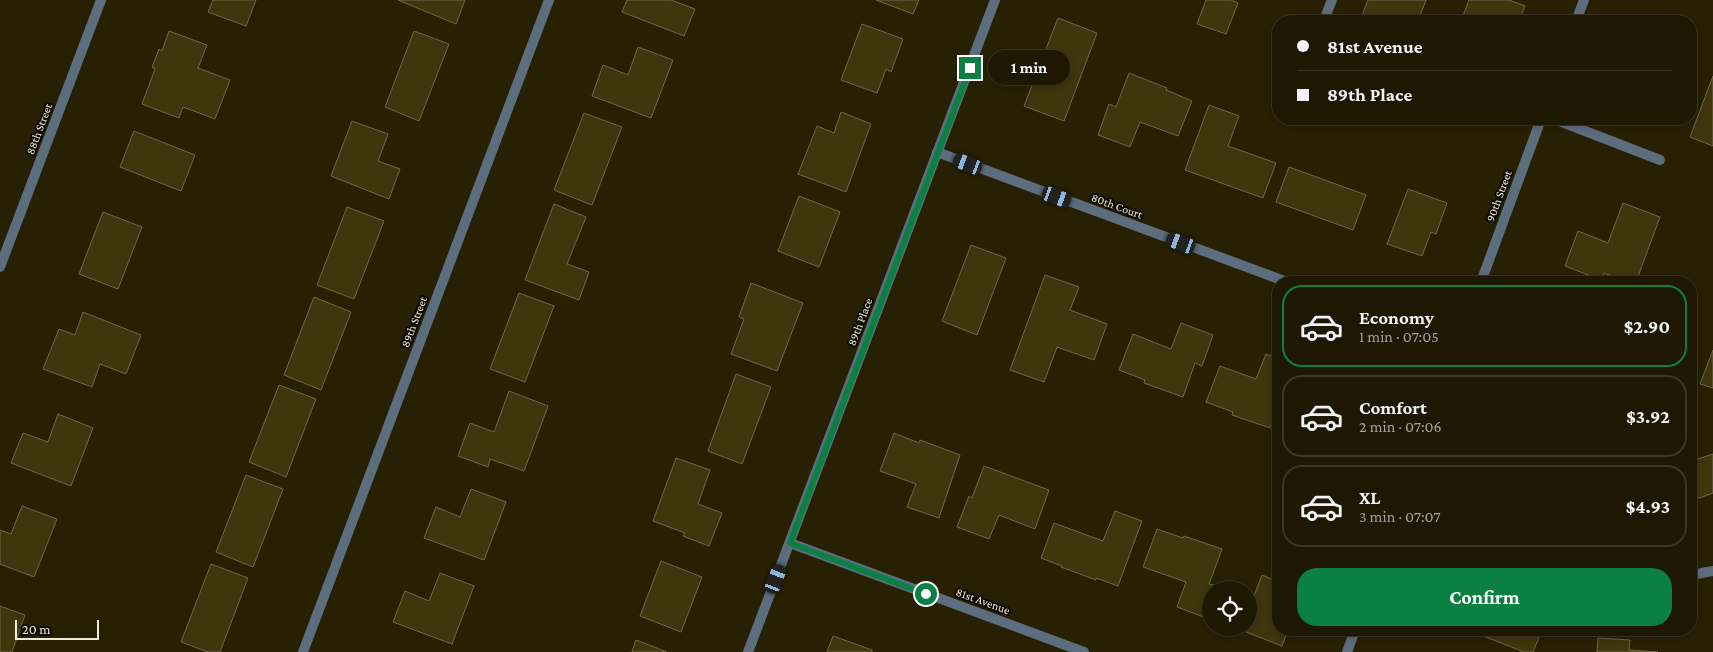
<!DOCTYPE html>
<meta charset="utf-8">
<style>
body{margin:0;font-family:"Crimson Pro",serif;background:#2b2511;color:#f1f3f6;height:100vh;display:flex;flex-direction:column;font-size:19px;white-space:nowrap}
*{box-sizing:border-box;margin:0}
p{font-size:16px;color:#a1a099}
.icon{flex:none;width:28px;height:28px;fill:none;stroke:currentColor;stroke-width:2;stroke-linecap:round;stroke-linejoin:round}
.map{position:relative;flex:1;overflow:hidden}
.details{position:absolute;left:1272px;top:276px;width:425px;height:360px;display:flex;flex-direction:column;background:#1e1802;border-radius:20px;box-shadow:0 2px 8px #0003,0 0 0 1px #3c3724}
.details>*{flex:none}
.hud{position:absolute;left:1272px;top:15px;width:425px;height:110px;border-radius:20px;box-shadow:0 2px 8px #0003,0 0 0 1px #3c3724;display:grid;align-content:center;height:110px;padding:0 25px;background:#1e1802}
.buttons{position:absolute;left:1202px;top:581px;display:grid;gap:10px}
.buttons a{display:grid;place-items:center;width:55px;height:55px;border-radius:50%;background:#1e1802;box-shadow:0 2px 8px #0003,0 0 0 1px #3c3724;font-size:25px}
.scale{position:absolute;left:15px;bottom:12px;width:84px;box-sizing:border-box;padding-left:5px;border:2px solid #efebd9;border-top:0;font-size:14px;line-height:18px;white-space:nowrap;color:#efebd9;-webkit-text-stroke:4px #0d0a02;paint-order:stroke}
.end{position:absolute;width:22px;height:22px;margin:-11px;border:6px solid #0b8043;background:#fff;box-shadow:0 0 0 2px #fff}
.from{border-radius:50%}
.bubble{position:absolute;height:35px;border-radius:18px;background:#1e1802;box-shadow:0 2px 8px #0003,0 0 0 1px #3c3724;font-size:16px;font-weight:700;line-height:35px;text-align:center}
.car{position:absolute;width:15px;height:30px;margin:-15px -8px;border-radius:6px;box-shadow:0 0 4px 1px #0007;background:linear-gradient(#222 24%,#8ab4d8 0 40%,#222 0 76%,#8ab4d8 0 86%,#222 0)}
.hud b{display:flex;align-items:center;gap:18px;height:48px;font-size:19px}
.hud b+b{border-top:1px solid #3c3724}
.hud i{width:12px;height:12px;background:#f1f3f6}
ul{padding:9px 0 0;list-style:none}
li{display:flex;align-items:center;gap:15px;height:82px;margin:0 10px 8px;padding:0 15px;border:2px solid #3c3724;border-radius:20px}
li div{flex:1}
li b{display:block;font-size:19px}
li em{font-style:normal;font-weight:700}
li.active{border-color:#0b8043}
li>.icon{width:45px;height:45px;stroke-width:1.5}
.button{display:flex;gap:10px;margin-top:auto;padding:10px 25px}
.button a{flex:1;height:58px;border-radius:20px;background:#0b8043;color:#fff;font-size:20px;font-weight:700;line-height:58px;text-align:center}
.map>svg:first-child{display:block}
.building{fill:#40360d;stroke:#706948}
.lines{fill:none;stroke-linecap:round;stroke-linejoin:round}
.lane{stroke:#5c6d7e;stroke-width:10}
.street{stroke:#5c6d7e;stroke-width:10}
.route{stroke:#0b8043;stroke-width:6}
.labels{text-anchor:middle;dominant-baseline:central;stroke-width:4;stroke-linejoin:round;paint-order:stroke}
.street-label{font-size:12px;fill:#efebd9;stroke:#0d0a02}
</style>
<div class="map">
<svg width="1713" height="652" viewBox="0 0 1713 652">
<rect width="100%" height="100%" fill="#282002"/>
<g class="building">
<polygon points="213,0 256,0 246,26 208,12"/>
<polygon points="398,0 465,0 456,24"/>
<polygon points="627,0 671,0 695,9 684,36 622,12"/>
<polygon points="876,0 919,0 913,14"/>
<polygon points="1206,0 1231,0 1238,3 1226,34 1197,24"/>
<polygon points="1368,0 1426,0 1418,21 1369,21 1361,18"/>
<polygon points="1469,0 1509,0 1525,6 1519,21 1461,21"/>
<polygon points="1058,18 1097,33 1064,121 1024,106"/>
<polygon points="862,24 903,39 891,72 886,69 877,93 841,80"/>
<polygon points="169,31 207,45 198,68 230,80 215,119 183,107 179,118 142,104 155,69 152,67 159,49 162,51"/>
<polygon points="414,31 449,44 419,121 385,107"/>
<polygon points="638,47 673,60 651,118 592,96 603,65 628,75"/>
<polygon points="1129,73 1167,88 1166,90 1192,101 1178,136 1140,122 1130,147 1098,135 1109,104 1116,107"/>
<polygon points="1713,76 1713,146 1690,137"/>
<polygon points="1209,105 1239,116 1228,146 1276,163 1263,198 1185,170"/>
<polygon points="841,112 871,124 846,192 798,174 817,126 834,133"/>
<polygon points="584,113 622,127 592,205 554,190"/>
<polygon points="352,121 388,134 378,161 400,169 389,199 331,176"/>
<polygon points="134,131 195,155 181,191 120,167"/>
<polygon points="1289,167 1366,195 1353,230 1276,202"/>
<polygon points="1408,189 1447,203 1436,234 1431,232 1422,256 1387,244"/>
<polygon points="799,196 840,212 819,267 778,251"/>
<polygon points="1623,203 1660,217 1636,282 1628,282 1604,273 1601,280 1565,266 1578,231 1608,243"/>
<polygon points="554,204 586,217 567,264 589,272 579,300 525,280"/>
<polygon points="347,207 384,221 354,299 317,285"/>
<polygon points="103,212 142,227 118,289 79,274"/>
<polygon points="971,245 1006,258 977,335 942,321"/>
<polygon points="1045,275 1079,287 1070,310 1107,324 1094,360 1057,347 1044,382 1010,370"/>
<polygon points="751,283 803,303 777,371 731,354 744,319 739,317"/>
<polygon points="519,293 554,306 525,382 490,369"/>
<polygon points="314,297 351,312 321,390 284,375"/>
<polygon points="83,312 141,335 126,374 100,364 92,387 43,369 59,329 75,335"/>
<polygon points="1181,323 1213,335 1202,366 1195,363 1183,397 1144,383 1145,380 1119,370 1133,334 1171,349"/>
<polygon points="1713,350 1713,388 1700,384"/>
<polygon points="1266,354 1279,359 1279,404 1270,428 1232,415 1233,412 1206,402 1220,366 1256,379"/>
<polygon points="736,374 771,387 742,464 708,451"/>
<polygon points="279,385 316,399 286,477 249,462"/>
<polygon points="509,391 548,406 524,471 490,459 488,467 458,456 470,423 494,432"/>
<polygon points="58,414 93,428 71,486 11,463 23,433 48,442"/>
<polygon points="894,433 919,443 920,440 960,455 939,518 907,507 916,484 880,471"/>
<polygon points="1692,445 1698,459 1713,454 1713,493 1691,501"/>
<polygon points="676,458 710,470 698,504 722,513 709,546 683,536 685,533 653,521"/>
<polygon points="984,466 1049,490 1035,529 999,515 989,539 957,527 969,496 972,498"/>
<polygon points="246,475 283,489 253,567 216,552"/>
<polygon points="471,489 506,502 484,560 424,538 436,507 460,517"/>
<polygon points="22,506 57,519 34,577 0,564 0,530 11,534"/>
<polygon points="1115,511 1142,521 1118,586 1096,578 1096,580 1061,567 1062,566 1041,558 1054,523 1103,541"/>
<polygon points="1157,529 1183,538 1184,536 1222,549 1209,584 1221,587 1220,590 1211,590 1211,613 1209,619 1177,607 1186,582 1143,567"/>
<polygon points="661,561 702,577 681,632 640,616"/>
<polygon points="211,564 248,578 220,652 208,652 181,642"/>
<polygon points="440,573 474,586 452,644 393,622 405,591 429,601"/>
<polygon points="1262,575 1279,582 1279,630 1288,630 1282,646 1241,630 1242,628 1249,628 1249,609"/>
<polygon points="0,606 25,615 12,652 0,652"/>
<polygon points="1468,630 1542,630 1533,652 1524,652"/>
<polygon points="833,636 872,650 872,652 827,652"/>
<polygon points="1598,638 1630,640 1629,650 1658,652 1597,652"/>
<polygon points="636,640 667,652 632,652"/>
</g>
<g class="lines">
<g class="lane">
<polyline points="1326,15 1332,0"/>
<polyline points="1554,119 1660,160"/>
</g>
<g class="street">
<polyline points="1576,21 1584,0"/>
<polyline points="937,152 1287,282"/>
<polyline points="0,267 101,0"/>
<polyline points="1481,282 1541,119"/>
<polyline points="790,543 1084,652"/>
<polyline points="1691,575 1713,571"/>
<polyline points="303,652 549,0"/>
<polyline points="748,652 995,0"/>
<polyline points="1347,652 1355,630"/>
</g>
</g>
<g class="lines">
<polyline class="route" points="926,594 790,543 970,68"/>
</g>
<g class="labels">
<g class="street-label">
<text transform="translate(39 129) rotate(-69)">88th Street</text>
<text transform="translate(1499 196) rotate(-70)">90th Street</text>
<text transform="translate(1117 206) rotate(20)">80th Court</text>
<text transform="translate(414 322) rotate(-69)">89th Street</text>
<text transform="translate(860 322) rotate(-69)">89th Place</text>
<text transform="translate(983 601) rotate(20)">81st Avenue</text>
</g>
</g>
</svg>
<div class="buttons">
<a><svg class="icon" aria-label="locate" viewBox="0 0 24 24"><circle cx="12" cy="12" r="6"/><path d="M12 2v4M12 18v4M2 12h4M18 12h4"/></svg></a>
</div>
<div class="scale">20 m</div>
<i class="end from" style="left:926px;top:594px"></i>
<i class="end" style="left:970px;top:68px"></i>
<div class="bubble" style="left:988px;top:50px;width:82px">1 min</div>
<i class="car" style="left:968px;top:164px;rotate:291deg"></i>
<i class="car" style="left:1057px;top:197px;rotate:110deg"></i>
<i class="car" style="left:1181px;top:243px;rotate:290deg"></i>
<i class="car" style="left:776px;top:579px;rotate:21deg"></i>
<div class="hud">
<b><i class="from"></i>81st Avenue</b>
<b><i></i>89th Place</b>
</div>
<section class="details">
<ul>
<li class="active"><svg class="icon" aria-label="car" viewBox="0 0 24 24"><path d="M5 17H2v-5l4-1 3-4h7l3 4 3 1v5h-3M9 17h6M6 11h13"/><circle cx="7" cy="17" r="2"/><circle cx="17" cy="17" r="2"/></svg><div><b>Economy</b><p>1 min · 07:05</p></div><em>$2.90</em></li>
<li><svg class="icon" aria-label="car" viewBox="0 0 24 24"><path d="M5 17H2v-5l4-1 3-4h7l3 4 3 1v5h-3M9 17h6M6 11h13"/><circle cx="7" cy="17" r="2"/><circle cx="17" cy="17" r="2"/></svg><div><b>Comfort</b><p>2 min · 07:06</p></div><em>$3.92</em></li>
<li><svg class="icon" aria-label="car" viewBox="0 0 24 24"><path d="M5 17H2v-5l4-1 3-4h7l3 4 3 1v5h-3M9 17h6M6 11h13"/><circle cx="7" cy="17" r="2"/><circle cx="17" cy="17" r="2"/></svg><div><b>XL</b><p>3 min · 07:07</p></div><em>$4.93</em></li>
</ul>
<div class="button"><a>Confirm</a></div>
</section>
</div>
